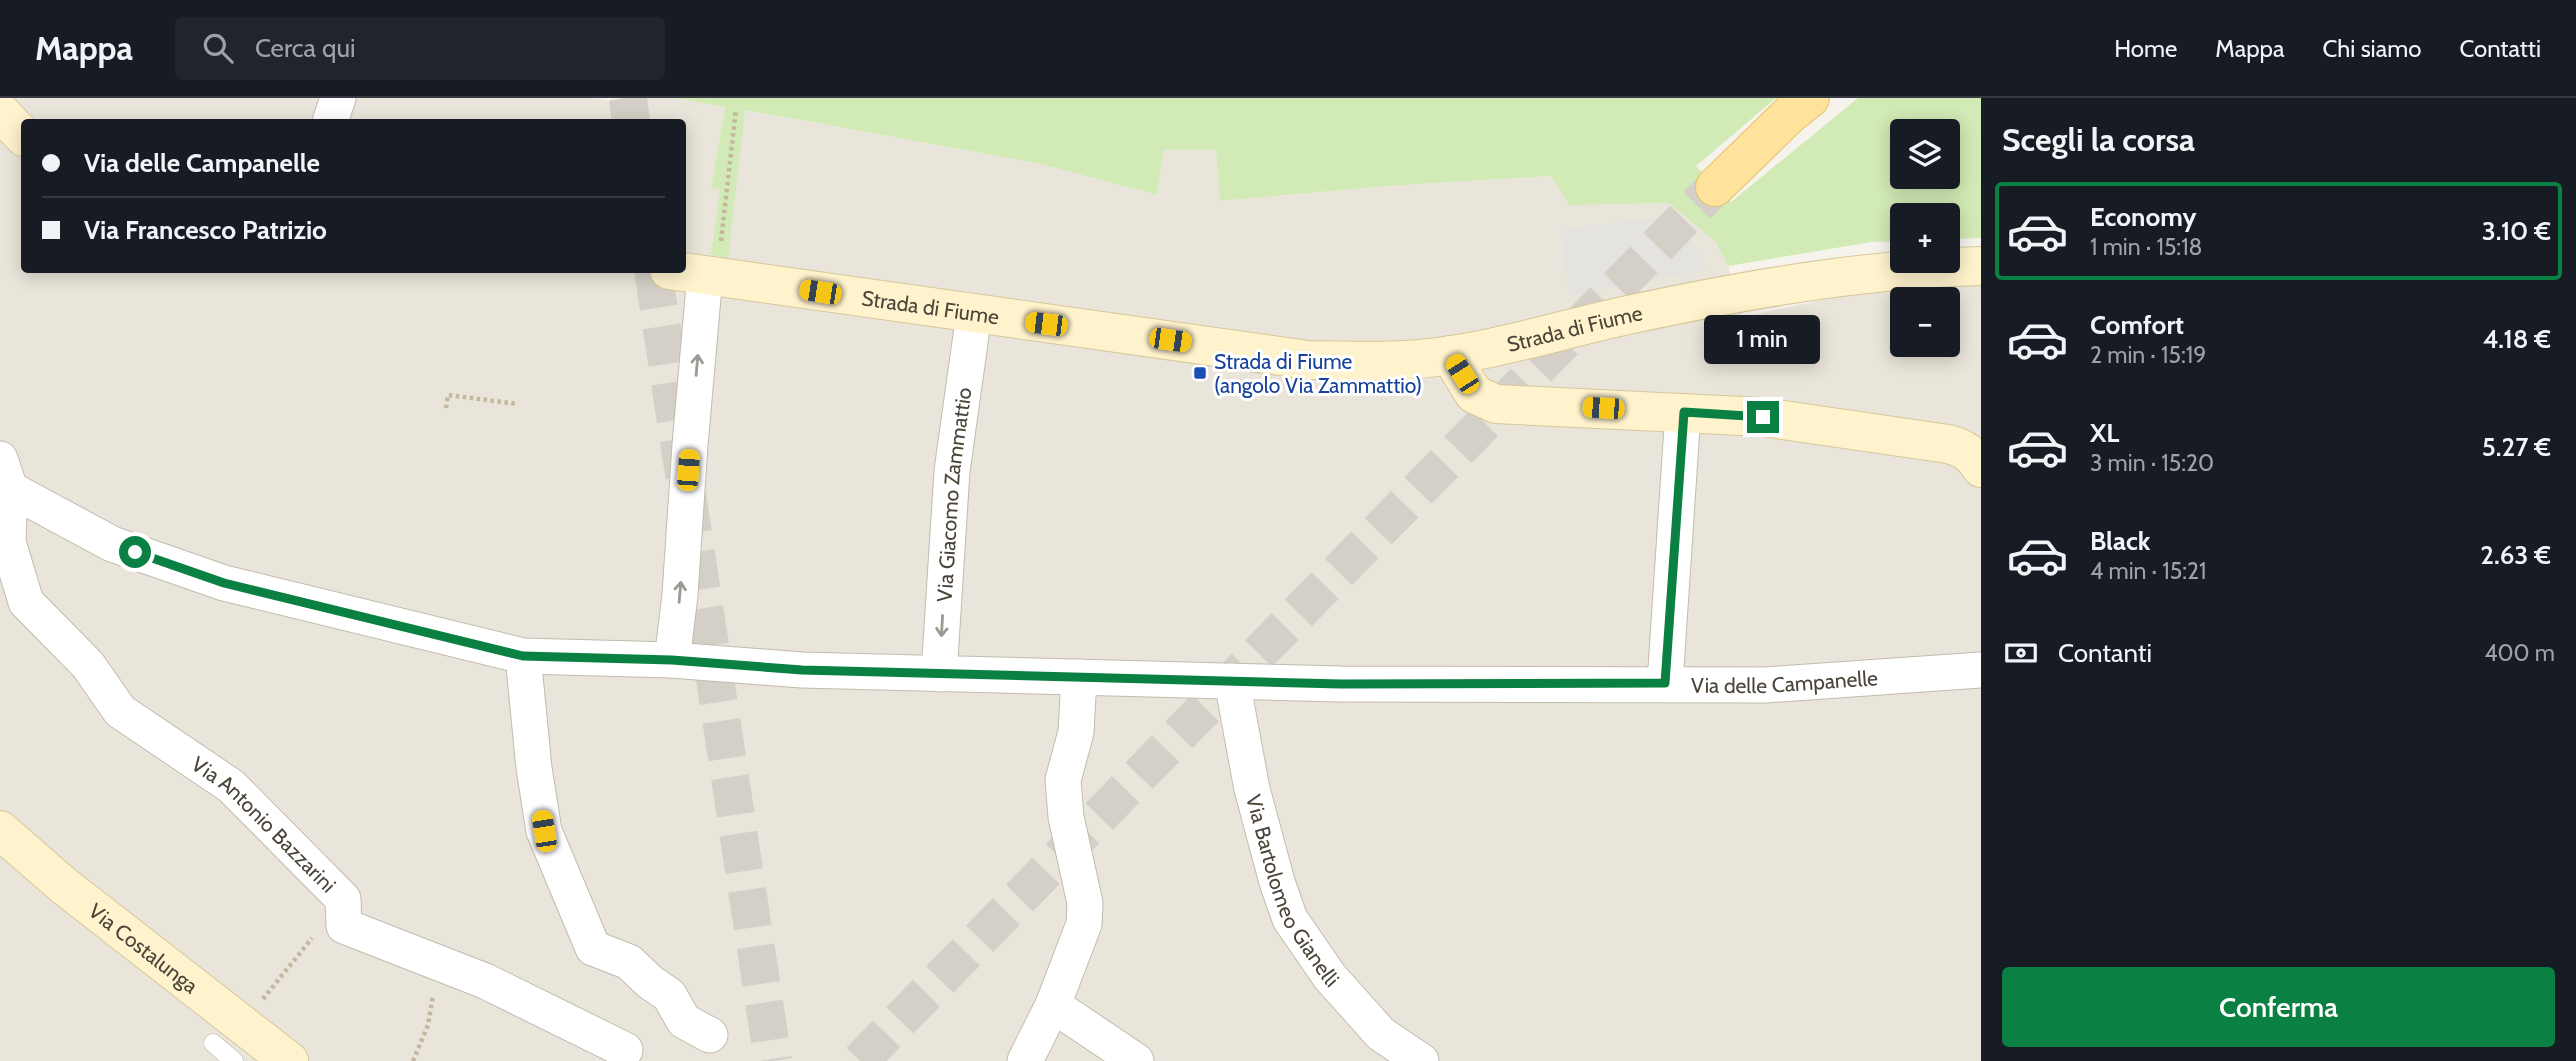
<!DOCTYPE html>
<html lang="it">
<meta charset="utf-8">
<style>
body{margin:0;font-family:Cabin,sans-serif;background:#20242c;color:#f1f3f6;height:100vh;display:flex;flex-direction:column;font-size:26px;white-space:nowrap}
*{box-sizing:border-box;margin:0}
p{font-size:23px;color:#9ea1a6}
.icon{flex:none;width:38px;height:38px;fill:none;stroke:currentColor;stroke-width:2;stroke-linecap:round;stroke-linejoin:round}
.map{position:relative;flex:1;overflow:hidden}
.side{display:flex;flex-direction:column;background:#171b24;width:595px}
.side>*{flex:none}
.top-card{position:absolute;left:21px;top:21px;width:665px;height:154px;border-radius:7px;box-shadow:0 4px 18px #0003;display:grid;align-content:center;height:154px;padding:0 21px;background:#171b24}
.controls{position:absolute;left:1890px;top:21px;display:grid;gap:14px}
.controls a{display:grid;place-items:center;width:70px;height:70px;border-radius:7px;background:#171b24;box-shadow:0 4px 18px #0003;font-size:35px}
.end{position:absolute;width:32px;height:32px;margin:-16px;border:9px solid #0b8043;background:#fff;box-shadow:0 0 0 4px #fff}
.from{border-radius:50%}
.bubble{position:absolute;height:49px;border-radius:7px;background:#171b24;box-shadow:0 4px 18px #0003;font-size:23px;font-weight:600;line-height:49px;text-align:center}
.car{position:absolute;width:21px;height:42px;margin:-21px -10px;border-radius:9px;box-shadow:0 0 5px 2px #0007;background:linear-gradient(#f5c518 24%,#345 0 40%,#f5c518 0 76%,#345 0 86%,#f5c518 0)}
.top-card b{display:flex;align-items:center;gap:24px;height:66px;font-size:26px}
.top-card b+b{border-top:2px solid #363941}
.top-card i{width:18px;height:18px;background:#f1f3f6}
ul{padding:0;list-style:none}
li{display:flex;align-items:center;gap:21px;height:98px;margin:0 14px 10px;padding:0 7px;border:4px solid transparent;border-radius:7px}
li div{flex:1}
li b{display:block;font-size:26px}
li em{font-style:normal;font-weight:600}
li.current{border-color:#0b8043}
li>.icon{width:63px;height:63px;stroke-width:1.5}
h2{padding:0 21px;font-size:32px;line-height:84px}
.pay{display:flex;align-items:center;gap:18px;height:77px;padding:0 21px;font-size:26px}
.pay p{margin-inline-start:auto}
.cta{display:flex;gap:14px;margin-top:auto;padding:14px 21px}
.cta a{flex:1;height:80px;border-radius:7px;background:#0b8043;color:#fff;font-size:28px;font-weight:600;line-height:80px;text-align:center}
header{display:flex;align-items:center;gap:42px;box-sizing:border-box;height:98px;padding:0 35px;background:#171b24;border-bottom:2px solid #363941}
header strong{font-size:33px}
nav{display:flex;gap:38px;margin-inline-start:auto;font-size:24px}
.search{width:490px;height:63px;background:#20242c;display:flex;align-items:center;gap:18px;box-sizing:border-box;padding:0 24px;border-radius:7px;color:#9ea1a6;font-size:26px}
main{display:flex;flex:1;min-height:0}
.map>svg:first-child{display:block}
.residential{fill:#eae5da;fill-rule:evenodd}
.green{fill:#d2eab5;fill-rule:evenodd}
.parking{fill:#e5e3e0}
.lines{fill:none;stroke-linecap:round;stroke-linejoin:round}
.primary-tunnel{stroke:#d4d0c8;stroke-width:38;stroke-dasharray:38 19;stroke-linecap:butt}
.lane-casing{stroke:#c2bbae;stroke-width:19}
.street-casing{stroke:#c2bbae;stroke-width:37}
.secondary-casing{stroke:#d6c79b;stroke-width:40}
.primary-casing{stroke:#e6c16a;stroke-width:40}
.path{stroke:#c4b79f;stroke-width:4.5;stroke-dasharray:3.5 3.5;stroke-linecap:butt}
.lane{stroke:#fff;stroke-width:18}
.street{stroke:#fff;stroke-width:35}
.secondary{stroke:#fff3cd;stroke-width:38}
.primary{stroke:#ffe39c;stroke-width:38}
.oneway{stroke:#9c9892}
.route{stroke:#0b8043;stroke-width:9}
.transit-dot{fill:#1a4fb4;stroke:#fff;stroke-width:2.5}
.labels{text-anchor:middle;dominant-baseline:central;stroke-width:6;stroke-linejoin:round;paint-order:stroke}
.street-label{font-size:21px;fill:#4b4439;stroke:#fff}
.transit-label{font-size:21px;fill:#164399;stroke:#fff;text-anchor:start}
</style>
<header>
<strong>Mappa</strong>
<div class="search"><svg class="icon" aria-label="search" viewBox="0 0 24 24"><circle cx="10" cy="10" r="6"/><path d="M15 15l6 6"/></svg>Cerca qui</div>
<nav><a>Home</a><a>Mappa</a><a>Chi siamo</a><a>Contatti</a></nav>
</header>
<main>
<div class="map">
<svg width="1981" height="963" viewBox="0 0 1981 963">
<rect width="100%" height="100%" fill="#f6f3ec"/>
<path class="residential" d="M0,0H594L617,4L618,0H675L725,9L711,89L720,91L712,157L727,160L744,12L1041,66L1157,97L1164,52H1216L1221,103L1389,88L1551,78L1569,106L1669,105L1717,144L1728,168L1743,219L1878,190L1981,185V963H0ZM24,24H682V172H24ZM1902,201H1948V247H1902Z"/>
<path class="green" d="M675,0H1776L1696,68L1731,104L1858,0H1981V140L1948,141V117H1902V143L1871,144L1728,168L1716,144L1669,105L1569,107L1551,78L1389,88L1220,103L1216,52H1164L1157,97L1041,66L745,12L728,160L711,157L720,91L711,90L725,9ZM1902,33H1948V79H1902Z"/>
<polygon class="parking" points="1662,119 1671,136 1685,135 1695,149 1706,172 1569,198 1561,131"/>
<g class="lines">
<g class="primary-tunnel">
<polyline points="628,0 631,24"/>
<polyline points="653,172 773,963"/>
<polyline points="860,963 1715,89"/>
</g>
<defs>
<polyline id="lane" points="213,945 234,963"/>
<g id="street">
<polyline points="330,24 338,0"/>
<path id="s1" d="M0,361L10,391L112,446L224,485L523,558L672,562L802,572L1341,586L1765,587L1981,572"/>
<path id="s2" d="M10,391L8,444L26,504L88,567L120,613L231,688L343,801L344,828L485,883L625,952"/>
<polyline points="523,558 534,670 544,733 593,850 629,864 650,884 669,897 684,923 710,937"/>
<polyline points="672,562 680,497 690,347 705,177"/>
<path id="s3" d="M939,576L952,373L974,216"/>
<path id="s4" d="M1232,583L1252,691L1277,784L1290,821L1330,879L1381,936L1421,963"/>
<polyline points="1665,585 1683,314"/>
<polyline points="1053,907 1136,963"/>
<polyline points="1025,963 1053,907 1084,826 1085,805 1066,719 1063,682 1076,634 1079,579"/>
</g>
<g id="secondary">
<polyline points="0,14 24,39"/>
<path id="s5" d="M669,172L1308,262C1340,262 1372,264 1404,262C1480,258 1554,233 1628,217C1744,192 1862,171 1981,168"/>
<path d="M1450,257L1474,296L1496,306L1763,319L1948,346C1964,350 1972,356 1981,370"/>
<path id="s6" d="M0,732L63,787L289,963"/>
</g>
<polyline id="primary" points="1715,89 1791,15 1810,0"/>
</defs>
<use href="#lane" class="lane-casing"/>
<use href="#street" class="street-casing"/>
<use href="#secondary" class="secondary-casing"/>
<use href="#primary" class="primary-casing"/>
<g class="path">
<polyline points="721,143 736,11"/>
<polyline points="446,310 448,297 518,306"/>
<polyline points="263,901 312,840"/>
<polyline points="413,963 428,927 433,897"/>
</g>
<use href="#lane" class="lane"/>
<use href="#street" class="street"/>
<use href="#secondary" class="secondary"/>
<use href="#primary" class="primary"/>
</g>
<defs><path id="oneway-shaft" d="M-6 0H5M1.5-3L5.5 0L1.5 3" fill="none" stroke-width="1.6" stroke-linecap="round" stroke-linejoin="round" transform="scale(1.75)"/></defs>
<g class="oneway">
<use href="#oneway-shaft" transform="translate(697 267) rotate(-85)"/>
<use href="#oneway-shaft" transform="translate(680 494) rotate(-85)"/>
<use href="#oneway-shaft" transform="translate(942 528) rotate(93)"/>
</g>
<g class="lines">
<polyline class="route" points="135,454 224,485 523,558 672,562 802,572 1341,586 1665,585 1684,314 1763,319"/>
</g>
<rect class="transit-dot" x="1193" y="268" width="14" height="14" rx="3.5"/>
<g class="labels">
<g class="street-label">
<text stroke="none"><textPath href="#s5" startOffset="264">Strada di Fiume</textPath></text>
<text stroke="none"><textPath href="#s5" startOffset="915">Strada di Fiume</textPath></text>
<text stroke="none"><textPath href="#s3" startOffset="180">Via Giacomo Zammattio</textPath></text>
<text stroke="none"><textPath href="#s1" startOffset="1836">Via delle Campanelle</textPath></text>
<text stroke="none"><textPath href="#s2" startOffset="444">Via Antonio Bazzarini</textPath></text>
<text stroke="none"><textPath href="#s4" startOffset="220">Via Bartolomeo Gianelli</textPath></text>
<text stroke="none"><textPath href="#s6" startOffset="186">Via Costalunga</textPath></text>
</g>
<g class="transit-label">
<text x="1214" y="263">Strada di Fiume<tspan x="1214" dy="24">(angolo Via Zammattio)</tspan></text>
</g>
</g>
</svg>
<div class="controls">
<a><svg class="icon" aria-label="layers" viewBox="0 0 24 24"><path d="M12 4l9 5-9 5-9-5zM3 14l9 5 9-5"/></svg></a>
<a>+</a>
<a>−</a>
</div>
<i class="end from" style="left:135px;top:454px"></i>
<i class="end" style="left:1763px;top:319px"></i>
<div class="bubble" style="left:1704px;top:217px;width:116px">1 min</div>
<i class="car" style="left:820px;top:194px;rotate:279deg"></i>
<i class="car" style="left:1046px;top:226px;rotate:277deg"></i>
<i class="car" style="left:1170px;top:242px;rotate:98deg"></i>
<i class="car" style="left:1462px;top:276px;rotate:328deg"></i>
<i class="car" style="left:1603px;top:310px;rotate:273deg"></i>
<i class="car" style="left:688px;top:372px;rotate:4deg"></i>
<i class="car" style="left:544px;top:733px;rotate:351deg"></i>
<div class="top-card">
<b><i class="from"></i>Via delle Campanelle</b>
<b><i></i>Via Francesco Patrizio</b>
</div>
</div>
<section class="side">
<h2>Scegli la corsa</h2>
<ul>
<li class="current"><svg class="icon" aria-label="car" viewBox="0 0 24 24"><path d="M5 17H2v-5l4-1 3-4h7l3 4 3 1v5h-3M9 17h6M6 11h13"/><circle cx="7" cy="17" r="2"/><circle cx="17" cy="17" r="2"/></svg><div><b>Economy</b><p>1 min · 15:18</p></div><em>3.10 €</em></li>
<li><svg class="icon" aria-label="car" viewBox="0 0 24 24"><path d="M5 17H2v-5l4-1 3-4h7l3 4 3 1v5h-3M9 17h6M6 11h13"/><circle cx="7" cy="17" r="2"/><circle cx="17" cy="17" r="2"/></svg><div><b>Comfort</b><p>2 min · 15:19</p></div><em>4.18 €</em></li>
<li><svg class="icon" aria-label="car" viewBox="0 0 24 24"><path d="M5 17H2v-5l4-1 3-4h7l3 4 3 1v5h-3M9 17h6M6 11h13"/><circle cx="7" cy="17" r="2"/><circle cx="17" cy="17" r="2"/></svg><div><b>XL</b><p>3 min · 15:20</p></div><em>5.27 €</em></li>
<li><svg class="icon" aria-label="car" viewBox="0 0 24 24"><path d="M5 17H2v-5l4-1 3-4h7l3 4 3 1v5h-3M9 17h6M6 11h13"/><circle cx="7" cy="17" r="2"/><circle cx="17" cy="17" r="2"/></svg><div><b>Black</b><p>4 min · 15:21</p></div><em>2.63 €</em></li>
</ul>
<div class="pay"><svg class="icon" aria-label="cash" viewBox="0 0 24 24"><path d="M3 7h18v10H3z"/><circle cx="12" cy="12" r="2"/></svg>Contanti<p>400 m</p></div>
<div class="cta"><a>Conferma</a></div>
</section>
</main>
